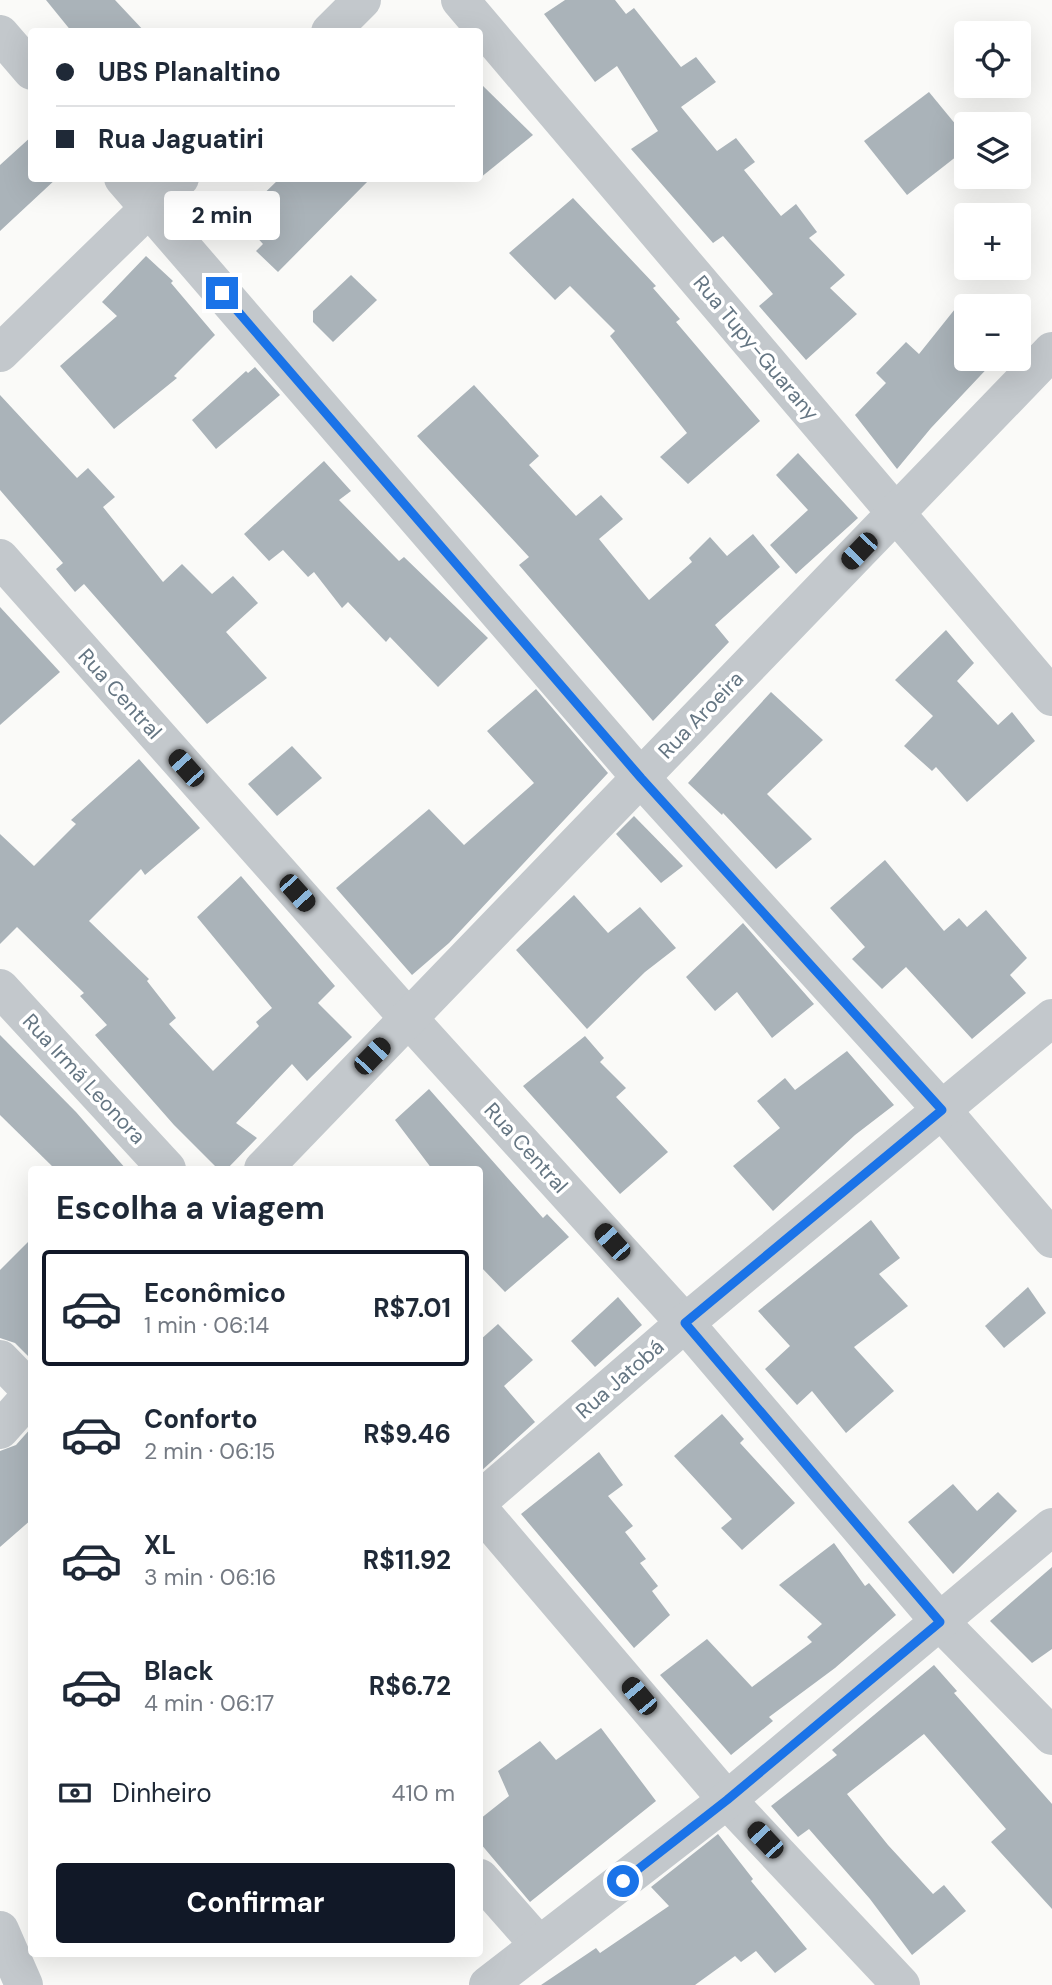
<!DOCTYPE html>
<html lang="pt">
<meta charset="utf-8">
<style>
body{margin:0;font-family:"DM Sans",sans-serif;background:#f6f6f7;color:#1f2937;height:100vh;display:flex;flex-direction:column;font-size:26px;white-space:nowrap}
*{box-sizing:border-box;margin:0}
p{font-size:23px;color:#747a83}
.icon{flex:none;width:38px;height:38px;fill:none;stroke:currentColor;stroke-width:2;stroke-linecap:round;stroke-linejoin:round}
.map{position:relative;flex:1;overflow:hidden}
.drawer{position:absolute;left:28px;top:1166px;width:455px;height:791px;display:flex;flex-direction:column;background:#fff;border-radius:7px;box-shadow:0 7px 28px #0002}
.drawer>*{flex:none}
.hud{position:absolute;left:28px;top:28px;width:455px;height:154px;border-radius:7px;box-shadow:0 7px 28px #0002;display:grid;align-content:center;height:154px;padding:0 28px;background:#fff}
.tools{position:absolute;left:954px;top:21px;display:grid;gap:14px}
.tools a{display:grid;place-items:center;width:77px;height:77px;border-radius:7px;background:#fff;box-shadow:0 7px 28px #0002;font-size:35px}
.end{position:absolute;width:32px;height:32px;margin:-16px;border:9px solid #1a73e8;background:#fff;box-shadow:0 0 0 4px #fff}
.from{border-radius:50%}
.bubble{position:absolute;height:49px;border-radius:7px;background:#fff;box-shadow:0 7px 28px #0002;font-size:23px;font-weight:700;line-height:49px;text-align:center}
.car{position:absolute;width:21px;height:42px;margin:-21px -10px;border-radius:9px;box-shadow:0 0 5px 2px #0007;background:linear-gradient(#222 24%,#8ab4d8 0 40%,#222 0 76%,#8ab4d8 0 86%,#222 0)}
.hud b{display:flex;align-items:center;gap:24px;height:66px;font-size:26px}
.hud b+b{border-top:2px solid #e0e1e3}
.hud i{width:18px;height:18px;background:#1f2937}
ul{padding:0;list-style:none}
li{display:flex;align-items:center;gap:21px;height:116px;margin:0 14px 10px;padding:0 14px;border:4px solid transparent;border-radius:7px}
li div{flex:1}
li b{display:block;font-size:26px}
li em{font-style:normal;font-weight:700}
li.on{border-color:#111827}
li>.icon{width:63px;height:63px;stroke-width:1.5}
h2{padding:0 28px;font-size:32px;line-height:84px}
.pay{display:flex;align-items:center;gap:18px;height:77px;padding:0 28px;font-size:26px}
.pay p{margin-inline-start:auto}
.cta{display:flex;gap:14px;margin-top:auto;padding:14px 28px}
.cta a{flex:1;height:80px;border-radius:7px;background:#111827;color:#fff;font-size:28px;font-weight:700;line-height:80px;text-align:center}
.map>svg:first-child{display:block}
.building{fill:#aab3b9}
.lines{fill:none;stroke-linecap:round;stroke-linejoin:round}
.minor{stroke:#c3c8cc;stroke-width:38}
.route{stroke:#1a73e8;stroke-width:9}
.labels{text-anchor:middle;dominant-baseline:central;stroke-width:7;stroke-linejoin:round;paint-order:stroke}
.street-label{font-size:21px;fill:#657683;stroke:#fff}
</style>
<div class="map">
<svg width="1052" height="1985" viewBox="0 0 1052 1985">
<rect width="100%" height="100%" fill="#fafaf8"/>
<g class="building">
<polygon points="46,0 115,0 145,32 72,32"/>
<polygon points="565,0 615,0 626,14 634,8 681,67 696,57 716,82 681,107 717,151 736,138 755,162 744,170 781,216 796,204 817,232 809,238 845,275 830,288 857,314 806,360 759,306 773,294 723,236 713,243 631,149 658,131 617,66 595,82 544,14"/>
<polygon points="480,83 533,135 480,178"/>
<polygon points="929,92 966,137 966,149 907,195 864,141"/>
<polygon points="32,136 32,178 57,178 0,231 0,165"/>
<polygon points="280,178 371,178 278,272 256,251 263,244 239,218"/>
<polygon points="573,198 656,286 653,288 680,319 676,322 760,421 688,484 660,457 687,433 610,336 615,331 570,286 555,300 509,253"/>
<polygon points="146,256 173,281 171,283 215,335 174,376 177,378 114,429 60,366 117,316 102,302"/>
<polygon points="351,275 377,300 333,342 313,322 313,311"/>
<polygon points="963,299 971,306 966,306 966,359 996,359 931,428 897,469 855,415 886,383 876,373 906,342 919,354"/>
<polygon points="255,367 280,395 216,449 192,420 246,371 248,373"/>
<polygon points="474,385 539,456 529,465 576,516 601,495 623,519 599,539 649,600 692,562 689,558 710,537 727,556 753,534 780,567 715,625 729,642 653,721 519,565 529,557 417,436"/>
<polygon points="0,395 77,478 88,468 115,497 103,507 163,582 182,564 212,594 233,576 258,603 226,632 267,678 207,724 84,584 75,592 56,569 63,563 0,490"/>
<polygon points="798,453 858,518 796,574 770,545 808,510 776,475"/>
<polygon points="324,461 351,491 339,500 399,561 404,557 488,638 438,687 390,637 386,642 348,602 342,608 314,572 308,577 283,550 269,561 244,534"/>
<polygon points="0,607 60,672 0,725"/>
<polygon points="946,630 974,663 957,681 998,725 1012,712 1035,741 967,802 936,767 932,771 904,746 933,716 895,680"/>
<polygon points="536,689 608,773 449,943 412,975 336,888 429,809 464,845 534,783 487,731"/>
<polygon points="771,692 823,740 767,794 812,839 776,869 723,813 722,815 688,783"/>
<polygon points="292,746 322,778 277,816 248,784"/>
<polygon points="139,759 200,828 145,875 141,869 89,921 149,979 147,981 176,1018 169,1024 213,1071 259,1026 256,1022 272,1008 197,917 241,876 335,986 318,1003 352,1037 307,1081 292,1064 236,1123 257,1138 227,1169 218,1169 174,1125 95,1035 107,1025 80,996 84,993 17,927 0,944 0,834 34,866 76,824 71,820"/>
<polygon points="634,816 683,866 661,883 616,834"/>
<polygon points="885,860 944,931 959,918 967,927 986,910 1027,958 1010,975 1026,993 972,1039 906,967 882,989 852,959 865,947 830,908"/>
<polygon points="574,895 608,933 640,907 676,948 645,972 587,1029 516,950"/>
<polygon points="743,923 814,1004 772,1038 737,992 715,1011 686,977"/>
<polygon points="0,1035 76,1112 126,1169 55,1169 0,1115"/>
<polygon points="585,1036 604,1058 600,1062 626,1088 616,1097 668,1152 620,1194 523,1086"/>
<polygon points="847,1051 894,1105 855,1135 773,1211 733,1166 780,1128 757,1101 785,1078 795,1090"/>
<polygon points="429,1089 543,1218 547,1214 569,1237 505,1292 480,1266 480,1169 432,1169 395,1120"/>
<polygon points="871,1220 900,1258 879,1274 908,1306 854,1347 894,1391 846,1433 812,1391 797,1405 765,1369 790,1346 758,1311"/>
<polygon points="32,1238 32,1360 15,1343 0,1338 0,1270"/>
<polygon points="1028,1287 1046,1313 1004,1348 985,1326"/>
<polygon points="618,1297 642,1325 595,1367 571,1341"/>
<polygon points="498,1324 533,1360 504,1386 535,1422 480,1472 480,1340"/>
<polygon points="722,1414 744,1439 740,1443 795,1503 742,1550 721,1528 732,1519 674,1456"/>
<polygon points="32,1427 32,1519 0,1547 0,1451 16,1445"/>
<polygon points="599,1452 623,1485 608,1496 633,1526 625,1532 646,1559 640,1563 658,1586 652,1591 670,1615 634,1648 521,1514"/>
<polygon points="953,1484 977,1511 998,1492 1017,1511 953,1574 908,1522"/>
<polygon points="834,1543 865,1586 869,1583 896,1615 835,1668 769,1717 773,1721 731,1755 660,1675 707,1639 752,1687 812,1642 807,1637 822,1624 779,1585"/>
<polygon points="1052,1567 1052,1649 1032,1663 990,1621"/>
<polygon points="934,1665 957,1691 954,1693 1052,1804 1052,1909 991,1842 1006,1829 924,1734 847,1794 888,1845 933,1894 944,1885 966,1911 912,1955 870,1899 809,1829 798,1837 771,1806 837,1755 832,1750"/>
<polygon points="601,1728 656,1801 530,1902 480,1843 480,1819 509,1796 498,1771 540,1741 556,1760"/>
<polygon points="718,1834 753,1879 751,1881 807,1949 775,1973 756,1951 741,1962 735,1956 695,1985 541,1985 596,1948 600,1953 669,1906 651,1887"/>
</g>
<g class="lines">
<g class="minor">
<polyline points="460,0 1052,697"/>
<polyline points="330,32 362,0"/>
<polyline points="0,34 32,71"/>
<polyline points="123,178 641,778 942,1110 1052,1239"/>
<polyline points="0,353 180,178"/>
<polyline points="0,558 409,1019 685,1323 940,1622 1052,1736"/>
<polyline points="0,988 167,1169"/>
<polyline points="263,1169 1052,351"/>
<polyline points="0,1359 32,1392"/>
<polyline points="0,1430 32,1394"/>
<polyline points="480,1500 685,1323 1052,1018"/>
<polyline points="480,1510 727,1800 901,1985"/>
<polyline points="480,1878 539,1945"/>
<polyline points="0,1930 24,1985"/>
<polyline points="488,1985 727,1800 1052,1527"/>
</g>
</g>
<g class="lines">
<polyline class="route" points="222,293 641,778 942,1110 685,1323 940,1622 727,1800 623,1881"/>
</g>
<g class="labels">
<g class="street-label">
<text transform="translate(756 348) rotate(50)">Rua Tupy-Guarany</text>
<text transform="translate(120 694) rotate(48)">Rua Central</text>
<text transform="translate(701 715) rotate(-46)">Rua Aroeira</text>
<text transform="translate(84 1079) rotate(47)">Rua Irmã Leonora</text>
<text transform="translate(526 1148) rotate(48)">Rua Central</text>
<text transform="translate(620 1379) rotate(-41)">Rua Jatobá</text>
</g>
</g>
</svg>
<div class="tools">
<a><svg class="icon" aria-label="locate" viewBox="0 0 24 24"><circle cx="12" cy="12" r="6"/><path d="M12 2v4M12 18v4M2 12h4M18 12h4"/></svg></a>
<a><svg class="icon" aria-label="layers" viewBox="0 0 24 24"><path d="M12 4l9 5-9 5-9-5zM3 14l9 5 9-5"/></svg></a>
<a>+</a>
<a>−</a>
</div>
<i class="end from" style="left:623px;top:1881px"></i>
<i class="end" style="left:222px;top:293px"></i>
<div class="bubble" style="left:164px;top:191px;width:116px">2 min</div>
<i class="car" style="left:859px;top:551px;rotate:224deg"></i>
<i class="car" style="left:186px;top:768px;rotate:318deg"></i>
<i class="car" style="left:297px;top:893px;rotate:138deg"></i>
<i class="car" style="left:372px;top:1056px;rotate:44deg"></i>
<i class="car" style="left:612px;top:1242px;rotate:318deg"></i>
<i class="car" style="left:639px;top:1696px;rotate:320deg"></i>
<i class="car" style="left:765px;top:1840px;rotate:317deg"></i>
<div class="hud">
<b><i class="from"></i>UBS Planaltino</b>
<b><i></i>Rua Jaguatiri</b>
</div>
<section class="drawer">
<h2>Escolha a viagem</h2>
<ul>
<li class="on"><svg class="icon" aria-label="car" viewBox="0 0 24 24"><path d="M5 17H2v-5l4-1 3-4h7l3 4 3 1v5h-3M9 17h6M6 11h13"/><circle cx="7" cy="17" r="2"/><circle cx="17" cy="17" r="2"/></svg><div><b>Econômico</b><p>1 min · 06:14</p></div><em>R$7.01</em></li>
<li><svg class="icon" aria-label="car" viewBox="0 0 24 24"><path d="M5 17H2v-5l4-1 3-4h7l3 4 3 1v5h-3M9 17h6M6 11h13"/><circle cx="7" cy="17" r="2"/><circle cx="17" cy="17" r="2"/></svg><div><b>Conforto</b><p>2 min · 06:15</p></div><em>R$9.46</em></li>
<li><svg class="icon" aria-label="car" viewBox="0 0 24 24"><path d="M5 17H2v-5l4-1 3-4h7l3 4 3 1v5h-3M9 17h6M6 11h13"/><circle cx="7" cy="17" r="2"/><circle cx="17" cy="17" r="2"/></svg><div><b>XL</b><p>3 min · 06:16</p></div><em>R$11.92</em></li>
<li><svg class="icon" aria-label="car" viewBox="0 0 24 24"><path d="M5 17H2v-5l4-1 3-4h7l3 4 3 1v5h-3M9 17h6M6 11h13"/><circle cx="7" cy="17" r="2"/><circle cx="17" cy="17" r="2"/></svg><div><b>Black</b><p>4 min · 06:17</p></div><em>R$6.72</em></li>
</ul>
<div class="pay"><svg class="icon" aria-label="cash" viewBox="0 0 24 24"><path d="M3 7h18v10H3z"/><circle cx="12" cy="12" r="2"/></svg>Dinheiro<p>410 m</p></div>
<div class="cta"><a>Confirmar</a></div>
</section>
</div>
